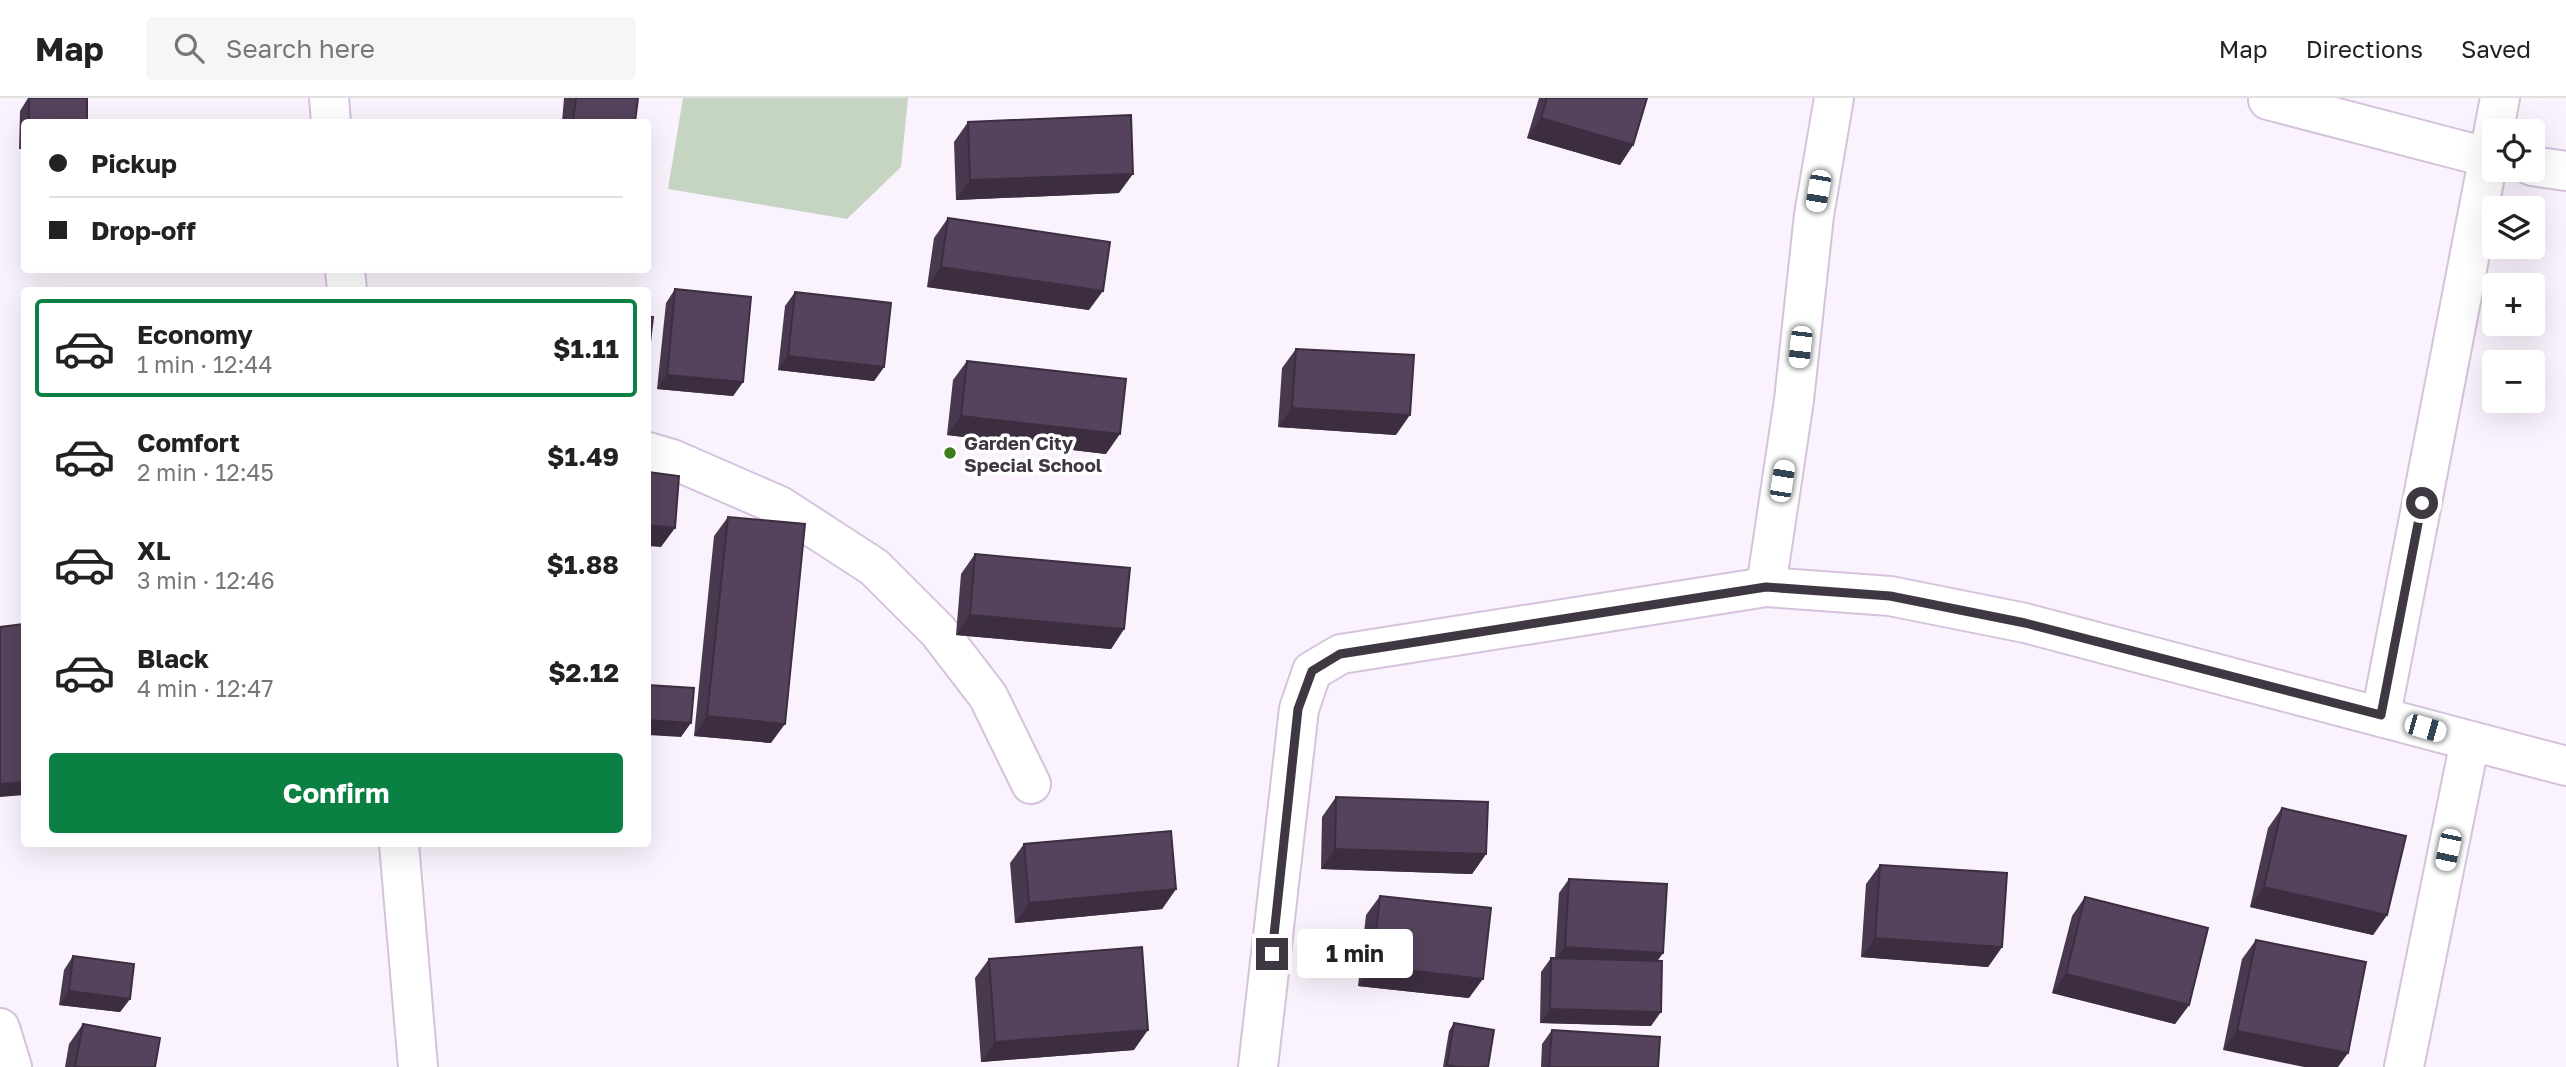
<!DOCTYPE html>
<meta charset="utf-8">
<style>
body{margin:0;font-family:"Golos Text",sans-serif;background:#f6f6f6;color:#222;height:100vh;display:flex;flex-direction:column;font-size:26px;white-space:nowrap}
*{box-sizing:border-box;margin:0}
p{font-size:23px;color:#767676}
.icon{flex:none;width:38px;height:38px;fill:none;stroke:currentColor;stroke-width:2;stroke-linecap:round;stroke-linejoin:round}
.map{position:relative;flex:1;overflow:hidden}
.side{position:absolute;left:21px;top:189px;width:630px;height:560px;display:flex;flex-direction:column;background:#fff;border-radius:7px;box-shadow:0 7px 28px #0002}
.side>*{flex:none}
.banner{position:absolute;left:21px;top:21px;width:630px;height:154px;border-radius:7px;box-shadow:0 7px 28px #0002;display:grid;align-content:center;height:154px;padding:0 28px;background:#fff}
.controls{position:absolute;left:2482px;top:21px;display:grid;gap:14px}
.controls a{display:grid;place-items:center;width:63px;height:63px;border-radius:7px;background:#fff;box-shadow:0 7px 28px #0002;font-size:35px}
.end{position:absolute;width:32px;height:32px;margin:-16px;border:9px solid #3f3742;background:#fff;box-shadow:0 0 0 4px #fff}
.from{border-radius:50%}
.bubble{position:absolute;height:49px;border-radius:7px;background:#fff;box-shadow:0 7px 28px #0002;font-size:23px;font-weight:700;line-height:49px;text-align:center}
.car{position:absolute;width:21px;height:42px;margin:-21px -10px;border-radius:9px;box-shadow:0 0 5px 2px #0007;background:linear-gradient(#fff 24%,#345 0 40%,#fff 0 76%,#345 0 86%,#fff 0)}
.banner b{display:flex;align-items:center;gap:24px;height:66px;font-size:26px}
.banner b+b{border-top:2px solid #e0e0e0}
.banner i{width:18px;height:18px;background:#222}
ul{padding:12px 0 0;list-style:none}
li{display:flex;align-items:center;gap:21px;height:98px;margin:0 14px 10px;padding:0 14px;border:4px solid transparent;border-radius:7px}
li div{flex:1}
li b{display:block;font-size:26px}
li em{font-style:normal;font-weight:700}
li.active{border-color:#0b8043}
li>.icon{width:63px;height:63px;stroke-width:1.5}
.action{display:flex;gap:14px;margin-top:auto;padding:14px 28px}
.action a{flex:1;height:80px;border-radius:7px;background:#0b8043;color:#fff;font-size:28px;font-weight:700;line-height:80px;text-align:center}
header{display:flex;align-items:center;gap:42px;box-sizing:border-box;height:98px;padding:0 35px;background:#fff;border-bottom:2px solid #e0e0e0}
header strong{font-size:33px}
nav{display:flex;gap:38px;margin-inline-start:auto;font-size:24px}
.search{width:490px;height:63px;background:#f6f6f6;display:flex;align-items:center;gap:18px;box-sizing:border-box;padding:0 24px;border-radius:7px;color:#767676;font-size:26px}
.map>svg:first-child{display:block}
.green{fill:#c6d5c1}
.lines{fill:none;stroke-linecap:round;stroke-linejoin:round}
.street-casing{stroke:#d6c2dd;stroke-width:42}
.secondary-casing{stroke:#d6c2dd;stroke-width:42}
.street{stroke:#fff;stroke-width:38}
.secondary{stroke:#fff;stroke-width:38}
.wall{fill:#49394f}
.shaded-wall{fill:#3c2e40}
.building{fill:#55425c;stroke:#3c2e40;stroke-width:2}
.route{stroke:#3f3742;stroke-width:9}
.poi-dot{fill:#3d7c1b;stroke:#fff;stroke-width:2.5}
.labels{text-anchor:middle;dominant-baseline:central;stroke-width:7;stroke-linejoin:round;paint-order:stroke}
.poi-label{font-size:19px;font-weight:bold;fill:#3f3742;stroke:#fff;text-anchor:start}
</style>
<header>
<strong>Map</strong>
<div class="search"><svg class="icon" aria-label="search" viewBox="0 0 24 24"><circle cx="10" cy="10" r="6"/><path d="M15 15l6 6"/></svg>Search here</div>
<nav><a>Map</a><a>Directions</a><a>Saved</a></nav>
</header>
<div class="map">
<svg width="2566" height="969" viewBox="0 0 2566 969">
<rect width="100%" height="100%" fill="#faf2fc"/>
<polygon class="green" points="683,0 908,0 901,69 847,121 668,91"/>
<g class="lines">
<defs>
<g id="street">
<polyline points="2268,2 2494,61"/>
<polyline points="2532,68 2566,73"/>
<polyline points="648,354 672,361 780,408 874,469 938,533 988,598 1031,686"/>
<polyline points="1766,489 1794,302 1814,117 1834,0"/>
<polyline points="2381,617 2500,0"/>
<polyline points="0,930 12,969"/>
<polyline points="1258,969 1299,611 1312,573 1341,556 1766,489 1890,498 2025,525 2566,668"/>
<polyline points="2404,969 2470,643"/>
</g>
<g id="secondary">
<polyline points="329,0 331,24"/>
<polyline points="345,172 347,192"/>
<polyline points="399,746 418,969"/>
</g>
</defs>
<use href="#street" class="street-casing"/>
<use href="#secondary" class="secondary-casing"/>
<use href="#street" class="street"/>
<use href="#secondary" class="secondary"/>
</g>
<g class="wall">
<polygon points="28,0 87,0 87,24 24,24 24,51 19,51 20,13"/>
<polygon points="564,0 638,0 635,24 562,24"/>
<polygon points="1539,0 1647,0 1633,47 1620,67 1527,40"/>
<polygon points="968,24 1119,95 956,102 954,44"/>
<polygon points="948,120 1089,212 927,189 934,140"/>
<polygon points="675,191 743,284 733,298 657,291 666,205"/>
<polygon points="795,194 884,269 874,283 778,272 785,208"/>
<polygon points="1296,251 1396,337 1278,329 1282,270"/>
<polygon points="967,263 1106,356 947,337 953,282"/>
<polygon points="728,419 771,645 694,638 714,438"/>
<polygon points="975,456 1124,531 1111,551 956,537 961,476"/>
<polygon points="1336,699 1486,756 1472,776 1321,771 1322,719"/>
<polygon points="2282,710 2387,817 2373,837 2250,809 2268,730"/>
<polygon points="1024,746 1176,791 1162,811 1015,825 1010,765"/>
<polygon points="1880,767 2002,849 1988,869 1861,859 1866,786"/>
<polygon points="1569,781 1663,855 1657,863 1651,928 1540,925 1541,874 1551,860 1555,860 1559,795"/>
<polygon points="1380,798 1469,900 1358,888 1366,817"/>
<polygon points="2085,799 2189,907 2175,926 2052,895 2072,818"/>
<polygon points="2256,842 2366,864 2223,952 2242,861"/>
<polygon points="73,858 130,901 120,914 59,907 64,872"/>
<polygon points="989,861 1134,952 981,964 975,880"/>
<polygon points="1454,925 1488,969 1443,969 1449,933"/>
<polygon points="83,926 155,969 65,969 69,946"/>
<polygon points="1552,932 1658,969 1541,969 1542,946"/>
</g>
<g class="shaded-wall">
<polygon points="1541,20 1633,47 1620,67 1527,40"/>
<polygon points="24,44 24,51 19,51"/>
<polygon points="1133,76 1119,95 956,102 970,82"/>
<polygon points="941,169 1103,193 1089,212 927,189"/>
<polygon points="788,258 884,269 874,283 778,272"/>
<polygon points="667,277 743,284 733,298 657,291"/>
<polygon points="1292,310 1410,317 1396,337 1278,329"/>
<polygon points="961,318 1120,336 1106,356 947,337"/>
<polygon points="648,427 675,430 661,449 648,448"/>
<polygon points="970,517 1124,531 1111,551 956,537"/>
<polygon points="707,618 785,626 771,645 694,638"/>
<polygon points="648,622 691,625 681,639 648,637"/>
<polygon points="24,684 24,697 0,699 0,686"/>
<polygon points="1335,751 1486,756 1472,776 1321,771"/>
<polygon points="2264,789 2387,817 2373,837 2250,809"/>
<polygon points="1176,791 1162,811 1015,825 1029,805"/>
<polygon points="1875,840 2002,849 1988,869 1861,859"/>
<polygon points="1565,849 1663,855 1653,869 1555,863"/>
<polygon points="1372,868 1483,881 1469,900 1358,888"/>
<polygon points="2066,876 2189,907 2175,926 2052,895"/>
<polygon points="69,893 130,901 120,914 59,907"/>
<polygon points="1550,911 1661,914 1651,928 1540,925"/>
<polygon points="1148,932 1134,952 981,964 995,944"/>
<polygon points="2237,933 2348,955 2338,969 2304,969 2223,952"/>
</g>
<g class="building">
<rect x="29" y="0" width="58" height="24"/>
<polygon points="576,0 638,0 635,24 573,24"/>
<polygon points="1547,0 1647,0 1633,47 1541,20"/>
<polygon points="1131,17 1133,76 970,82 968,24"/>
<polygon points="948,120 1110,144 1103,193 941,169"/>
<polygon points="675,191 751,199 743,284 667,277"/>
<polygon points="795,194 891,205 884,269 788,258"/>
<polygon points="648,219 653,219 648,261"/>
<polygon points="1296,251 1414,257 1410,317 1292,310"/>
<polygon points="967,263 1126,281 1120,336 961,318"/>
<polygon points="648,374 679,378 675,430 648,427"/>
<polygon points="728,419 805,426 785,626 707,618"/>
<polygon points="975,456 1130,470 1124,531 970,517"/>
<polygon points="24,526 24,684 0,686 0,529"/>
<polygon points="648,587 694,590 691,625 648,622"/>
<polygon points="1336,699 1488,704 1486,756 1335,751"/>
<polygon points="2282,710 2406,738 2387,817 2264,789"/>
<polygon points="1171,733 1176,791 1029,805 1024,746"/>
<polygon points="1880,767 2007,775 2002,849 1875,840"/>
<polygon points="1569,781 1667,786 1663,855 1565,849"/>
<polygon points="1380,798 1491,810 1483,881 1372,868"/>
<polygon points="2085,799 2208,830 2189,907 2066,876"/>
<polygon points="2256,842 2366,864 2348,955 2237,933"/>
<polygon points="1142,849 1148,932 995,944 989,861"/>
<polygon points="73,858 134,866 130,901 69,893"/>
<polygon points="1551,860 1662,863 1661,914 1550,911"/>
<polygon points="1454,925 1494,932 1488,969 1458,969 1447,967"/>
<polygon points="83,926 160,940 155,969 75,969"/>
<polygon points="1552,932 1660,939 1658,969 1549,969"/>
</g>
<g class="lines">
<polyline class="route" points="1272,856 1298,611 1312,573 1340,556 1766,489 1890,498 2025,525 2381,617 2422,405"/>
</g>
<circle class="poi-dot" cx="950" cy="355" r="7"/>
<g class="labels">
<g class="poi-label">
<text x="964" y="344">Garden City<tspan x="964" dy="22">Special School</tspan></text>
</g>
</g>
</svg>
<div class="controls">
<a><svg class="icon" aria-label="locate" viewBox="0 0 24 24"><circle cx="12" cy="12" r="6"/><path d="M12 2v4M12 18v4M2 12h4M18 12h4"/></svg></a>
<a><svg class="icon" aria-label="layers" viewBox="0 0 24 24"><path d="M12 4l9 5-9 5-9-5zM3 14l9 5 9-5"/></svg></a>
<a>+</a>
<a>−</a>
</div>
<i class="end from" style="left:2422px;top:405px"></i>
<i class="end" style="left:1272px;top:856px"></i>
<div class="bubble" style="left:1297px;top:831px;width:116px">1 min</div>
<i class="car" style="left:1818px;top:93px;rotate:190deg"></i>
<i class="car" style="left:1800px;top:249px;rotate:186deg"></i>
<i class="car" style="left:1782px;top:383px;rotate:9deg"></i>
<i class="car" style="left:2425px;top:630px;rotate:106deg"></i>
<i class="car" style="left:2448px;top:752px;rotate:192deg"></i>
<div class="banner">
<b><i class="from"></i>Pickup</b>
<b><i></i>Drop-off</b>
</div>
<section class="side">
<ul>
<li class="active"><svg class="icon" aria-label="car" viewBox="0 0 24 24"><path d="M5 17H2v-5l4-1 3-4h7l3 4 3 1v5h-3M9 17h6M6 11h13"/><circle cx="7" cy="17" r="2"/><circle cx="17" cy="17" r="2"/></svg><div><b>Economy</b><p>1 min · 12:44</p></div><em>$1.11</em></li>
<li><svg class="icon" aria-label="car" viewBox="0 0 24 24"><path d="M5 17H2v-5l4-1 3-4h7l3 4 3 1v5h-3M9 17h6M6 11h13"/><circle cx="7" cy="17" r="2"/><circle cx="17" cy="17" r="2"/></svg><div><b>Comfort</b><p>2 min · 12:45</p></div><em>$1.49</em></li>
<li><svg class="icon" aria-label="car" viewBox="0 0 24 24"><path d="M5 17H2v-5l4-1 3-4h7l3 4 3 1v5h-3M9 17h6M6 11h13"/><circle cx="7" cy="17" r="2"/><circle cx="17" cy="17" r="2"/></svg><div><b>XL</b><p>3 min · 12:46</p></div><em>$1.88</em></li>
<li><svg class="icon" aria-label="car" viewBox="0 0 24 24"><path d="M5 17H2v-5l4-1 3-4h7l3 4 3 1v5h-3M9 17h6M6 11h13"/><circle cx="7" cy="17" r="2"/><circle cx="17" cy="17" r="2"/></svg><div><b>Black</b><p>4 min · 12:47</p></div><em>$2.12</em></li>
</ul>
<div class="action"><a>Confirm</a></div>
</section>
</div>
